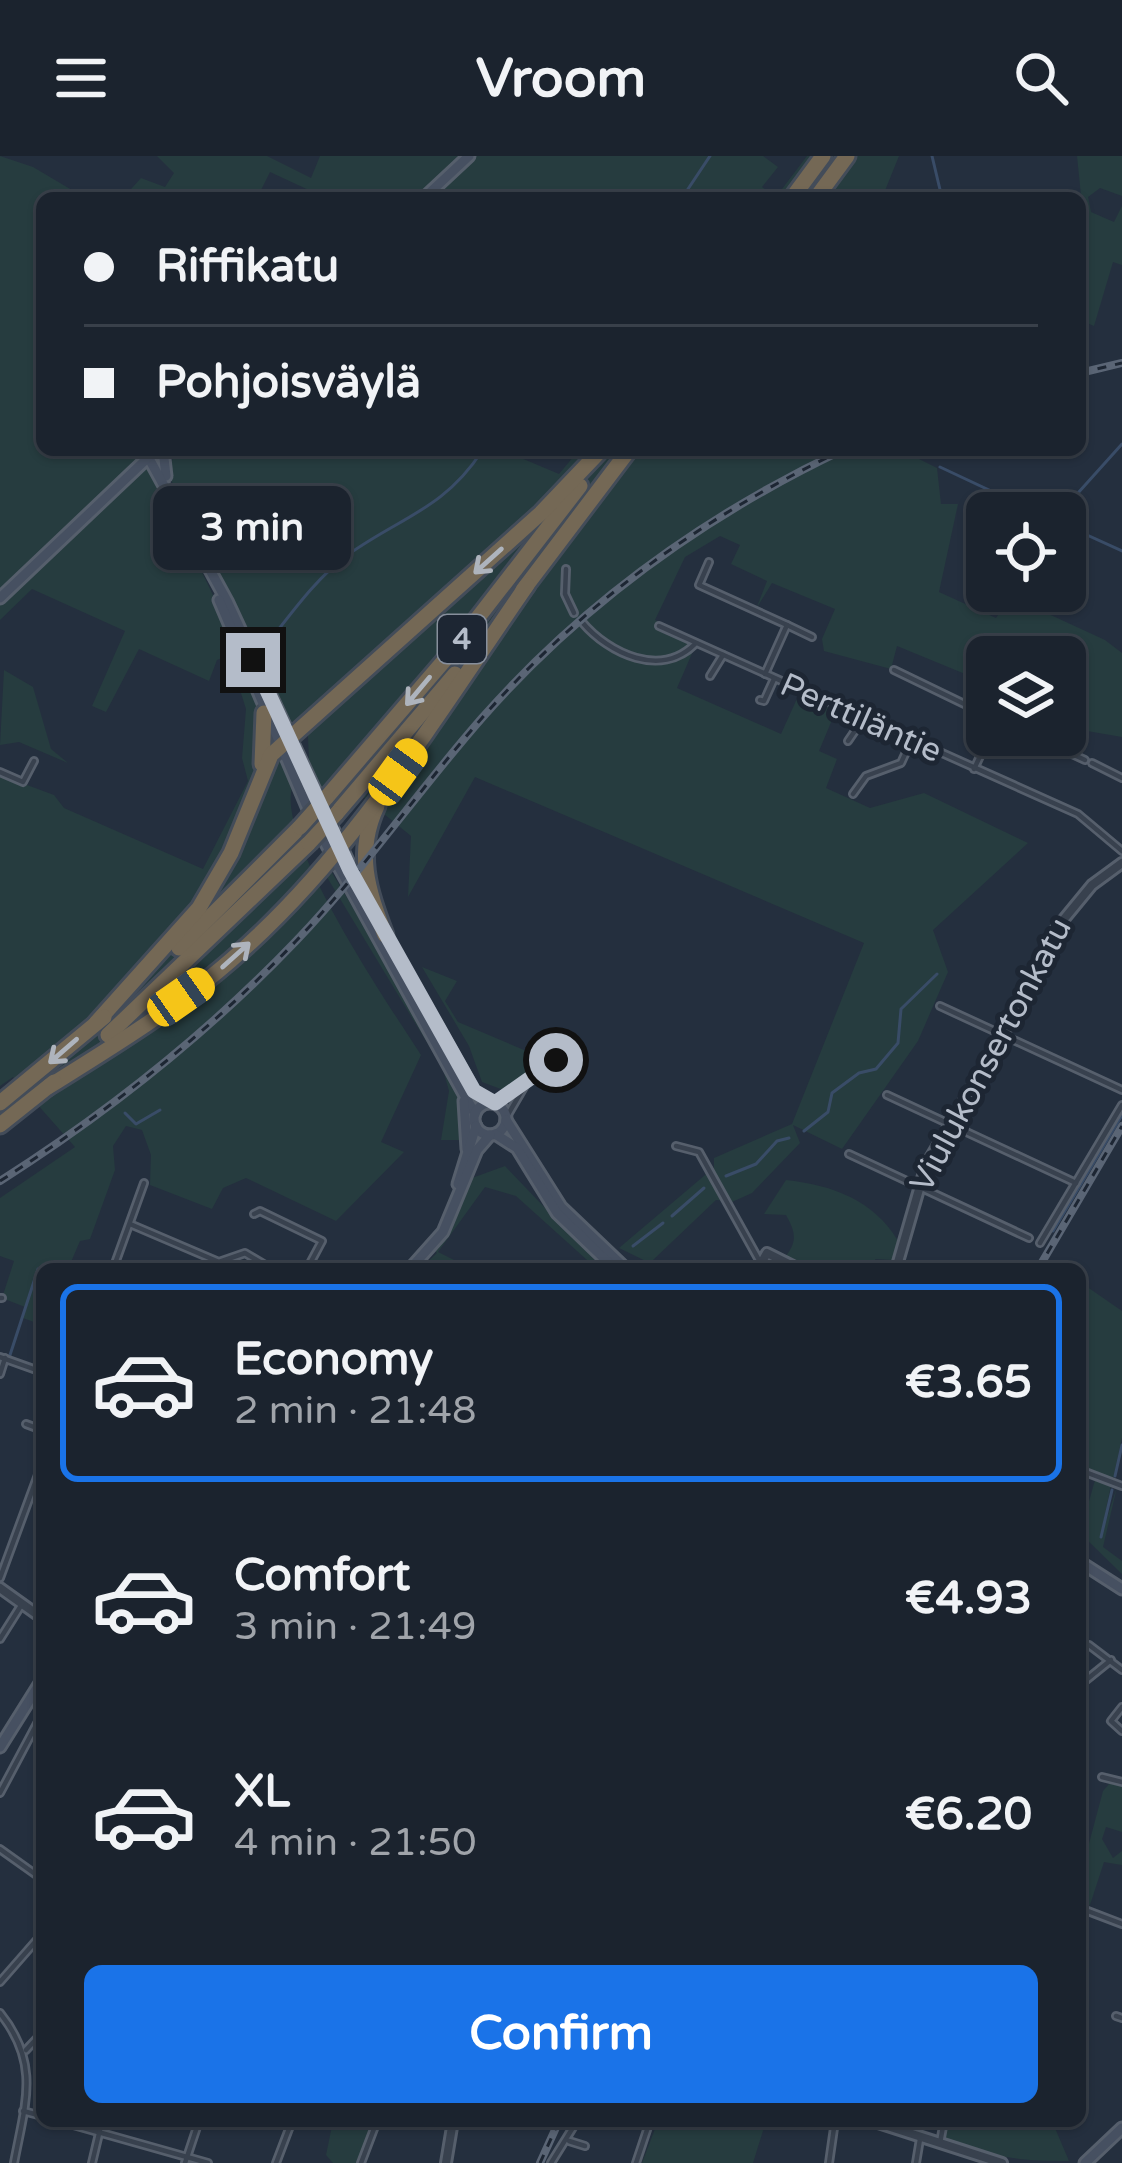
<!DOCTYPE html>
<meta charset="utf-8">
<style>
body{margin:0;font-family:"Varela Round",sans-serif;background:#282f3a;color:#f1f3f6;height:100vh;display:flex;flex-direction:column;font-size:45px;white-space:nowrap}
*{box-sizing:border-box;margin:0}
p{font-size:39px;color:#a0a4aa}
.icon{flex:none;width:66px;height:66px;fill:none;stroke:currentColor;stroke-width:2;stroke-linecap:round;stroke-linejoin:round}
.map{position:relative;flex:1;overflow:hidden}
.sheet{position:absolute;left:36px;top:1107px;width:1050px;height:864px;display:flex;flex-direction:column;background:#1b232e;border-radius:18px;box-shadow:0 3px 9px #0004,0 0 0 3px #39404a}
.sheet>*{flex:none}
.hud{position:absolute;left:36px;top:36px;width:1050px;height:264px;border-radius:18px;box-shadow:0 3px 9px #0004,0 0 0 3px #39404a;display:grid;align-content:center;height:264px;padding:0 48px;background:#1b232e}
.tools{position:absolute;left:966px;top:336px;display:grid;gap:24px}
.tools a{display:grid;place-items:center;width:120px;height:120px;border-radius:18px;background:#1b232e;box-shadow:0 3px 9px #0004,0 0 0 3px #39404a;font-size:60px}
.end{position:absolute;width:54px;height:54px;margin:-27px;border:15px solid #b4bcc9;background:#111;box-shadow:0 0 0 6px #111}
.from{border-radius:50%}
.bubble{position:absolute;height:84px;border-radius:18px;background:#1b232e;box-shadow:0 3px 9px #0004,0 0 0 3px #39404a;font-size:39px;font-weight:700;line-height:84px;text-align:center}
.car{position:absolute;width:36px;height:72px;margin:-36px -18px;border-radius:15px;box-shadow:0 0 9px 3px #0007;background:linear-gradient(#f5c518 24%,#345 0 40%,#f5c518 0 76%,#345 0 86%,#f5c518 0)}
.hud b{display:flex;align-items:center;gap:42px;height:114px;font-size:45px}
.hud b+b{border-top:3px solid #39404a}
.hud i{width:30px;height:30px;background:#f1f3f6}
ul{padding:21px 0 0;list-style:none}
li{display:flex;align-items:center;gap:36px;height:198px;margin:0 24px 18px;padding:0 24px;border:6px solid transparent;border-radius:18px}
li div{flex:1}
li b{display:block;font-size:45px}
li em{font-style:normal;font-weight:700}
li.on{border-color:#1a73e8}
li>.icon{width:108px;height:108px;stroke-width:1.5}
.cta{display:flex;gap:24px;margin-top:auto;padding:24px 48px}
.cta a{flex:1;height:138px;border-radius:18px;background:#1a73e8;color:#fff;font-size:48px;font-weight:700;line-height:138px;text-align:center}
header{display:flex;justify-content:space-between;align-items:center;height:156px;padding:0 48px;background:#1b232e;font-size:54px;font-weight:700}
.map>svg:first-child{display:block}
.green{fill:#263c3f}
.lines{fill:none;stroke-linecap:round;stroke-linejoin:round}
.stream{stroke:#394c67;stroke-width:3}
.minor-casing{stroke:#565f6c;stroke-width:10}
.tertiary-casing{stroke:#565f6c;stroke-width:14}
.secondary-casing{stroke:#565f6c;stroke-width:15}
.motorway-casing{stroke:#434c59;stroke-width:21}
.minor{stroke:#38414e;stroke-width:4.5}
.tertiary{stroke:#38414e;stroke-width:8}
.secondary{stroke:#465061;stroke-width:9}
.motorway{stroke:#746855;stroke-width:15}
.rail-casing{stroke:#5a6575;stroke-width:8}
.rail{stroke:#1d2633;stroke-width:3;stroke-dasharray:9;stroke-linecap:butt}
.motorway-bridge-casing{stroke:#434c59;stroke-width:21;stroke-linecap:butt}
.motorway-bridge{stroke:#746855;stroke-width:15}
.oneway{stroke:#aeb4bd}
.route{stroke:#b4bcc9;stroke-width:15}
.labels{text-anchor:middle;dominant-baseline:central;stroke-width:10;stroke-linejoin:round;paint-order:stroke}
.shield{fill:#1d2633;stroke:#878f9c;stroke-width:3}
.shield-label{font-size:30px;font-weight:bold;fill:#b4bcc9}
.street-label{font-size:33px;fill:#b4bcc9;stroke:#1d2633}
</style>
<header><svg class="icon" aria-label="menu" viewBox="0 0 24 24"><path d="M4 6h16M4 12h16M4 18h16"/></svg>Vroom<svg class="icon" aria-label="search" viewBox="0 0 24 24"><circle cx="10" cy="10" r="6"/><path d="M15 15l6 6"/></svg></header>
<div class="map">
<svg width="1122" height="2007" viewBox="0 0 1122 2007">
<rect width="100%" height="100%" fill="#242f3e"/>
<g class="green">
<path d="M0,0L33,11L82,40L87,35L104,42H42V294H172L154,316L233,481L292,632C277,685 389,849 421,899L381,986L404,996L336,1065L246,1022L223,1032L212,1053L150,1029L151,999L142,974L126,970L113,990L115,1014L90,1083L80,1085L68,1113H42V1169L23,1162L25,1151L2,1142L14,1105L0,1100V1042L75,991L13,921L0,930V619L54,639L64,652L203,713L248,625L242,602L246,553L229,499L217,504L209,525L139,493L106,556L92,550L125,475L32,433L0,464Z"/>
<polygon points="157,0 267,0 311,22 320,0 763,0 778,11 762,31 776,41 807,0 899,0 882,42 326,42 270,16 261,34 280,42 123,42 141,22 165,31 174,17"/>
<polygon points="1077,0 1122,0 1122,40 1100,32 1088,41 1091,56 1114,66 1122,50 1122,109 1113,106 1094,170 1080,164 1083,59"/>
<polygon points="175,294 502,294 559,318 579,294 901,294 937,312 941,348 958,348 939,436 996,462 1008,444 1016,443 1105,484 1122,497 1122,581 1087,575 1065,540 1065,501 987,501 987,527 897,490 891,513 824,495 822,483 835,453 772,427 756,453 767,425 731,408 740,389 720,380 685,401 655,464 697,486 677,532 781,578 800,536 837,552 819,595 837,603 826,632 870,652 924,637 1028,687 933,774 948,816 918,885 842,993 793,969 800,987 752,1037 732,1046 741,1066 729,1045 716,1044 653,1104 662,1113 619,1092 711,1014 698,990 714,1013 714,1002 792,968 864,787 475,621 408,741 411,680 335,618 320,636 309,603 307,561 288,567 172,326 169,316"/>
<polygon points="4,514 33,531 51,593 68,607 19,586 0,589"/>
<polygon points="329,712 434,885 462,950 464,984 441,984 449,935 443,913 322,713"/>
<polygon points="422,811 457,825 445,845 458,866 531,897 536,892 549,903 506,935 482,926 469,890"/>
<polygon points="505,1010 594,1103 597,1113 516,1040 485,1031 438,1096 472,1113 443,1108 420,1113 437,1097 433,1094 472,1022"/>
<path d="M786,1024C832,1029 874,1044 898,1085L893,1104L875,1103L881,1113H818L786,1100C798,1085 795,1075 786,1059L764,1058Z"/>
<polygon points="1080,1126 1122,1155 1122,1282 1113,1323 1080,1309"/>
<polygon points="1095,1324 1111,1329 1100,1383 1117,1331 1103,1391 1122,1405 1122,1418 1080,1377"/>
<polygon points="1110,1627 1122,1630 1122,1676 1106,1671 1102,1683 1113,1702 1122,1695 1122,1709 1104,1706 1090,1749 1080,1746 1080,1721 1103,1635"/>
<polygon points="333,1965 373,1965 358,2007 333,2007 326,1999"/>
<polygon points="658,1965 766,1965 753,2007 642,2007"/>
<path d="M948,1965H1052L1069,2005C1018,2005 995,2002 945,1983Z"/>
</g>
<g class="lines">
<g class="stream">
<polyline points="932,0 942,42"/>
<polyline points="682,42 710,0"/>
<polyline points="940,311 1038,357"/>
<polyline points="1060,357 1122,288"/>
<polyline points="1065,369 1122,395"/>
<path d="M260,497C286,465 315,422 349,398C401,361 444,353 482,295"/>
<polyline points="125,957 136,968 160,954"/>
<polyline points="804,975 828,956 832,937 859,917 876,913 898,887 901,853 937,818"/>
<polyline points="726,1020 756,1008 777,985 789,982"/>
<polyline points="672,1060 704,1032"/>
<polyline points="1053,1075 1122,959"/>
<polyline points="633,1090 663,1067"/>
<polyline points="10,1199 38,1113"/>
<polyline points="1115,1320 1122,1289"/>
<polyline points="1101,1381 1112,1334"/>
</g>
<defs>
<g id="minor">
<polyline points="709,406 699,429 787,469 765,518"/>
<polyline points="566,413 565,438 574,457"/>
<path d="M582,466C609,498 661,522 695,488"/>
<polyline points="787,469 812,481"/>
<polyline points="659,470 1078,658 1122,695"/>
<polyline points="894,514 987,559"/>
<polyline points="710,520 723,499"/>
<polyline points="760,544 764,545 774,523"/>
<polyline points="1031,579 1085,604"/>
<polyline points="848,585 863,563"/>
<polyline points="1092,607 1122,622"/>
<polyline points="974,613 990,579"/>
<polyline points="0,616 23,626 34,605"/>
<polyline points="853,638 866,620 901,607 911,585"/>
<polyline points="940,850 1122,934"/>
<polyline points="887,939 1076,1027"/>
<polyline points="495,947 559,903"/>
<polyline points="506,962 527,926"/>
<polyline points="676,990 699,996 759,1104"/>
<polyline points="849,998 1029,1082"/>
<polyline points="254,1058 260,1055 322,1085 307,1113"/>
<polyline points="130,1068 219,1106 245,1097 272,1113"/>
<polyline points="1040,1087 1122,949"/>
<polyline points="113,1113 144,1027"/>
<polyline points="0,1142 2,1142"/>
<polyline points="0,1201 42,1216"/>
<polyline points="0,1218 5,1202"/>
<polyline points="26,1268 42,1274"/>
<polyline points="1080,1314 1122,1330"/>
<polyline points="0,1422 42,1308"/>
<polyline points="0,1483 22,1448"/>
<polyline points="1089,1489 1122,1514"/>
<polyline points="1080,1529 1111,1504"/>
<polyline points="1122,1551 1111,1565 1122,1575"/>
<polyline points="1102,1621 1122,1626"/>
<polyline points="0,1637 42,1558"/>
<polyline points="0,1693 42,1723"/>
<polyline points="1080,1752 1122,1768"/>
<polyline points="0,1826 42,1778"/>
<path d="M0,1857C41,1908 25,1948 14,2007"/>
<polyline points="1116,1860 1122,1862"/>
<polyline points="26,1894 42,1877"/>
<polyline points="23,1955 42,1960"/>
<polyline points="59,1965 208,2007"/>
<polyline points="569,1985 585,1990"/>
<polyline points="940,1987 944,1965"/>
<polyline points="92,2007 102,1965"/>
<polyline points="185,2007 199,1965"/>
<polyline points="276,2007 292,1965"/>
<polyline points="361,2007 377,1965"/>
<polyline points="551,2007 577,1965"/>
<polyline points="636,2007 650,1965"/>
<polyline points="829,2007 835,1965"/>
<polyline points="916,2007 920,1983"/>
</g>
<g id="tertiary">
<polyline points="758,1113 767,1097 799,1113"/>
<polyline points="896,1113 926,1009 1021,848 1055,774 1092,729 1122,707"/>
<polyline points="0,1432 42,1462"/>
<polyline points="872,1965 1002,2007"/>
<polyline points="446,2007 453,1965"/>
</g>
<g id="secondary">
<polyline points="424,42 469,0"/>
<polyline points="163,294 166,320"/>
<polyline points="146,297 227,445 369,750"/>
<polyline points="0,442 156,294"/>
<polyline points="219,444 311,660"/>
<polyline points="319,675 475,958"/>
<polyline points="383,775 474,935 491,946"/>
<polyline points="464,945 467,993"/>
<circle cx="490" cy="963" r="16"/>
<polyline points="506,964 561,1051 626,1113"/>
<polyline points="495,978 517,992 557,1057 615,1113"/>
<polyline points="458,1028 476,970"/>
<polyline points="410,1113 443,1076 477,994 490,979"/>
<polyline points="1080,1406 1122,1433"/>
<polyline points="0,1591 42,1524"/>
<polyline points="1085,2007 1122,1972"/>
</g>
<g id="motorway">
<polyline points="792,42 823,0"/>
<polyline points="816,42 847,0"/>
<polyline points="523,434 629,294"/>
<polyline points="262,608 264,557"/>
<polyline points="326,642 449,499 580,330"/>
<path d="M377,650C355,697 368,734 385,779"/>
<polyline points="336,658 455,518"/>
<polyline points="179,792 300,671"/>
<polyline points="96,867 199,752 231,697 271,599 541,357 601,294"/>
<polyline points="108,879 309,687"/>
<path d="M48,931C109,893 176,852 230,805C351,701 437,559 527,429"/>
<polyline points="0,947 104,861"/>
<polyline points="0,969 54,926"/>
</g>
</defs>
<use href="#minor" class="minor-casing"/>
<use href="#tertiary" class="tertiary-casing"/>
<use href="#secondary" class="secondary-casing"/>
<use href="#motorway" class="motorway-casing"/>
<use href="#minor" class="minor"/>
<use href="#tertiary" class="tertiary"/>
<use href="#secondary" class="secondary"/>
<use href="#motorway" class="motorway"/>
<defs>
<g id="rail">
<polyline points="1080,217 1122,207"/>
<path d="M0,1025C107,957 208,877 296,785C363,715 418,635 482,562C584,446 704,360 843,294"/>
<polyline points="1038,1113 1122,970"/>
<polyline points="540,2007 559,1965"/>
</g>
</defs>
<use href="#rail" class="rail-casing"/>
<use href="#rail" class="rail"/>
<defs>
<g id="motorway-bridge">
<polyline points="300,671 326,642"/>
<polyline points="309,687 336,658"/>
</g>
</defs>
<use href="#motorway-bridge" class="motorway-bridge-casing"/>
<use href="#motorway-bridge" class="motorway-bridge"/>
</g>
<defs><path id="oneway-shaft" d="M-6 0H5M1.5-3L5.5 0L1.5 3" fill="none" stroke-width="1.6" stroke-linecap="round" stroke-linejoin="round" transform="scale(3)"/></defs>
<g class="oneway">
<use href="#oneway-shaft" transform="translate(488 405) rotate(138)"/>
<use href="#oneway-shaft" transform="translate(418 535) rotate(130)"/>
<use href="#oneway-shaft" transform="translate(236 799) rotate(-42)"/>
<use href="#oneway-shaft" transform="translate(63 895) rotate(139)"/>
</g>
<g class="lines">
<polyline class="route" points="253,504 350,714 474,935 495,947 556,904"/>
</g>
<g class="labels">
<rect class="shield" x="438" y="459" width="48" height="48" rx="9"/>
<g class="shield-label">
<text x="462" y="483">4</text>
</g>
<g class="street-label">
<text transform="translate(861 562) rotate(24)">Perttiläntie</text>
<text transform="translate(991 899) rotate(-62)">Viulukonsertonkatu</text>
</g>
</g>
</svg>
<div class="tools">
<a><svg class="icon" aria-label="locate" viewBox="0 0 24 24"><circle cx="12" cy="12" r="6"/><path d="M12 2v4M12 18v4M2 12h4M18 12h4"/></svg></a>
<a><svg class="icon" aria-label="layers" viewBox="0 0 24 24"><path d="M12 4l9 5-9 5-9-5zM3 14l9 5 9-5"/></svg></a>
</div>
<i class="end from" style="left:556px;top:904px"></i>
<i class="end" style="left:253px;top:504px"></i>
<div class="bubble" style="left:153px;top:330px;width:198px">3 min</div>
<i class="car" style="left:398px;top:616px;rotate:36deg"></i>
<i class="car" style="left:181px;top:841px;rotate:55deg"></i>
<div class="hud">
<b><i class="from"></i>Riffikatu</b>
<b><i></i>Pohjoisväylä</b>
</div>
<section class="sheet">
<ul>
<li class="on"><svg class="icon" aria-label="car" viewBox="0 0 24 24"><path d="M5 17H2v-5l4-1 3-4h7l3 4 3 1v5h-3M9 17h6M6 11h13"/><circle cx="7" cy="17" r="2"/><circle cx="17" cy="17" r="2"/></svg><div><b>Economy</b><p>2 min · 21:48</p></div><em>€3.65</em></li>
<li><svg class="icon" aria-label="car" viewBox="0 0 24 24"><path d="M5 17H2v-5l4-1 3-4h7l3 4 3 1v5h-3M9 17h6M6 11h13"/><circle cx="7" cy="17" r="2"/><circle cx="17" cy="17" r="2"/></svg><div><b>Comfort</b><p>3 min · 21:49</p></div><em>€4.93</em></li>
<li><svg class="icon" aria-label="car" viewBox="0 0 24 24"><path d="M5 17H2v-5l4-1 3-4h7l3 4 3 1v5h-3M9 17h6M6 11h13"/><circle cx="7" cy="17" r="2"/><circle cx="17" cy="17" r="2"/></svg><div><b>XL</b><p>4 min · 21:50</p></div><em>€6.20</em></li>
</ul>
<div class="cta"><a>Confirm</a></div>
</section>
</div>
